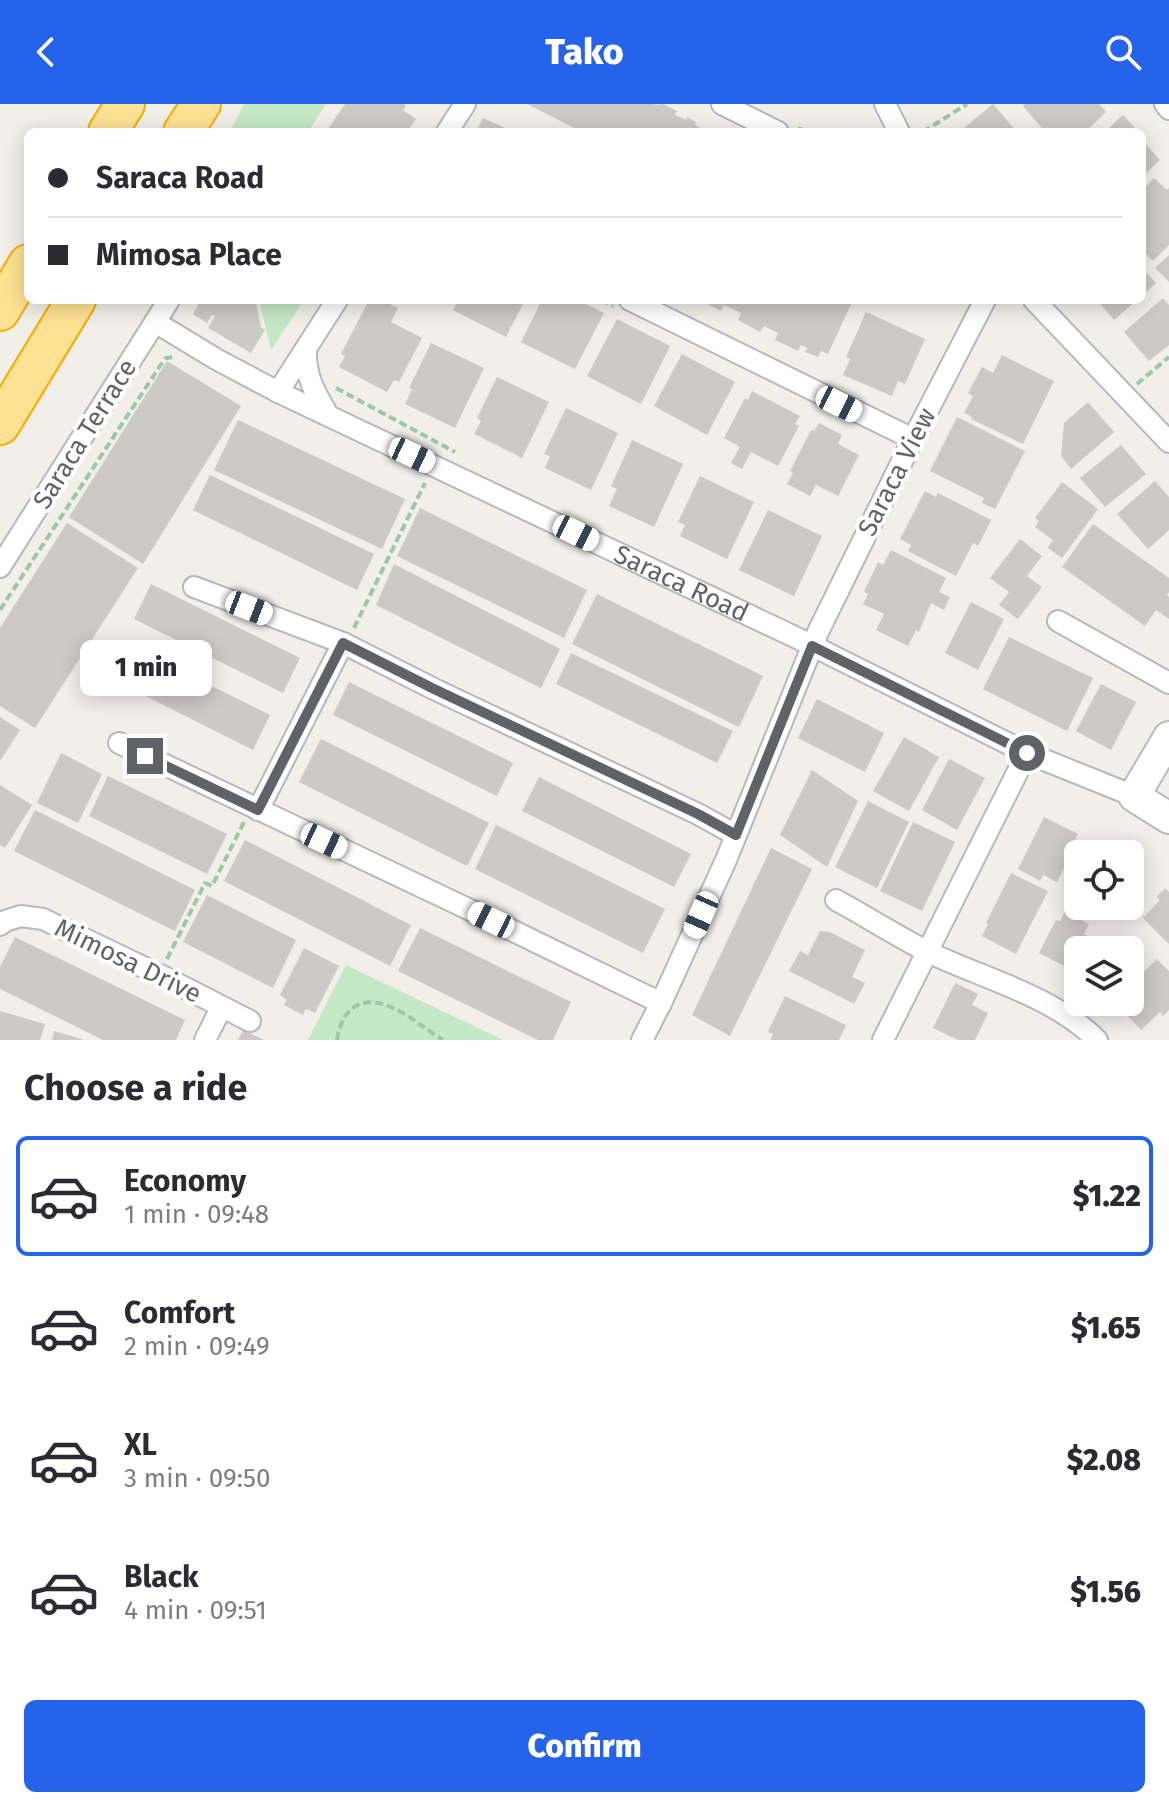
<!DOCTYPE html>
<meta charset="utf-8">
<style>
body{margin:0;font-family:"Fira Sans",sans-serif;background:#f2f2f3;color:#2b2b33;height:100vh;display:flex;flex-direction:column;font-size:30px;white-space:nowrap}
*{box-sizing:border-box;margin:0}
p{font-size:26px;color:#7c7c81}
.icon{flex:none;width:44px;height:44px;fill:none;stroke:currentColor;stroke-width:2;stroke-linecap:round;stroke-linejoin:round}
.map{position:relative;height:936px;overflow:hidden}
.details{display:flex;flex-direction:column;background:#fff;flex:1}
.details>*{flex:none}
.hud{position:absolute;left:24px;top:24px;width:1122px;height:176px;border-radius:12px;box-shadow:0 4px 20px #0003;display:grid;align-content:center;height:176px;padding:0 24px;background:#fff}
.fabs{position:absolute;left:1064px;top:736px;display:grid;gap:16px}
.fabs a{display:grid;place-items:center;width:80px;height:80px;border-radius:12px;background:#fff;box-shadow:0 4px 20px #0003;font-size:40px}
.end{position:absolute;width:36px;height:36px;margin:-18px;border:10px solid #5f6368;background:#fff;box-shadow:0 0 0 4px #fff}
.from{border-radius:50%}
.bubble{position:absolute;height:56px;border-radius:12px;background:#fff;box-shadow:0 4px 20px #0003;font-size:26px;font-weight:800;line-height:56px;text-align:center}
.car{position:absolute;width:24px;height:48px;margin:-24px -12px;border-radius:10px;box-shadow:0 0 6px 2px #0007;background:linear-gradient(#fff 24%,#345 0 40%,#fff 0 76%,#345 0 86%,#fff 0)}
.hud b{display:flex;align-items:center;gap:28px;height:76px;font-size:30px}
.hud b+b{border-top:2px solid #e1e1e2}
.hud i{width:20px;height:20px;background:#2b2b33}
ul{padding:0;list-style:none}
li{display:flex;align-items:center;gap:24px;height:120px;margin:0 16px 12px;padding:0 8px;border:4px solid transparent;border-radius:12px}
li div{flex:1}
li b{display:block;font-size:30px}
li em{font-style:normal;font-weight:800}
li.selected{border-color:#2563eb}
li>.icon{width:72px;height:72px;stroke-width:1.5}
h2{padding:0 24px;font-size:36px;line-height:96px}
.action{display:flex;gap:16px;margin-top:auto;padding:16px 24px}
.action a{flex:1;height:92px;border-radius:12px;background:#2563eb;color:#fff;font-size:32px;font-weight:800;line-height:92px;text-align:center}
header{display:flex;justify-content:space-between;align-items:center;height:104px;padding:0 24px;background:#2563eb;color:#fff;font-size:36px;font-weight:800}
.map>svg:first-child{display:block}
.green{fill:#c5e8c5}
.building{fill:#cccac5}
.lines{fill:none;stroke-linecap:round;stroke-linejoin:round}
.street-casing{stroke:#b5b8bc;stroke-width:24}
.secondary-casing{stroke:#b6babf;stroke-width:34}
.highway-casing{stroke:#f9ab00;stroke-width:42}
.path{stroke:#9cc7a9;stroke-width:4;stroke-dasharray:8 4;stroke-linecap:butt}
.street{stroke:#fff;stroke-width:20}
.secondary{stroke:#fff;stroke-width:30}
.highway{stroke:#fde293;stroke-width:38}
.route{stroke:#5f6368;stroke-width:10}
.labels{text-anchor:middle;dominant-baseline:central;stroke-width:8;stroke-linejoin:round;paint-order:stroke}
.street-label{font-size:26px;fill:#5f6368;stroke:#fff}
</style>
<header><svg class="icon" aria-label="back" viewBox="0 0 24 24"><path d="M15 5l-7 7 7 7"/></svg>Tako<svg class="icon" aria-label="search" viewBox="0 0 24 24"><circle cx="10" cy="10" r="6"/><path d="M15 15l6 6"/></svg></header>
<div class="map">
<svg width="1169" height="936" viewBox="0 0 1169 936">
<rect width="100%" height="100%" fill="#f1efe8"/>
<g class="green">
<polygon points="244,0 326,0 308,28 230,28"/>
<polygon points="259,196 304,196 271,246"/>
<polygon points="346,861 503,936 308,936"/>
</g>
<g class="building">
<polygon points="345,0 404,0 406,2 403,6 416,15 407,28 326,28"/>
<polygon points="527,0 654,0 657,1 663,0 677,7 675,11 686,16 687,13 696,18 695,21 708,28 582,28"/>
<polygon points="993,0 1017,28 959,28"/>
<polygon points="1025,0 1099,0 1106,8 1085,28 1045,28 1023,2"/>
<polygon points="1123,11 1139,28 1105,28"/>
<polygon points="483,14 503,23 512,28 476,28"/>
<polygon points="1142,36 1160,56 1142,73"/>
<polygon points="1154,74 1167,86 1169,84 1169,141 1153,157 1142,146 1142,86"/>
<polygon points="1169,151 1169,178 1155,164"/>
<polygon points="1142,164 1156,179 1142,192"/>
<polygon points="1163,194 1169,201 1169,241 1149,257 1124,228"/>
<polygon points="201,196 252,196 256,198 261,223 265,226 251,249 208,224 215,212 212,211 207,219 193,210"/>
<polygon points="369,196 382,196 398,204 391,218 422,234 399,278 394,276 387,288 339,263 345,252 341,250"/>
<polygon points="458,196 525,196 506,233 453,206"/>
<polygon points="542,196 578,196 604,209 575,265 521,238"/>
<polygon points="699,196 853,196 828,250 821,247 818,253 805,248 807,244 801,241 798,247 775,236 778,229 764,222 760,228 738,216 741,209 724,201 721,207"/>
<polygon points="1097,196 1137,196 1114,216"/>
<polygon points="866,208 925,235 905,280 898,277 892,292 843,271 850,255 846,253"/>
<polygon points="617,215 670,242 641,300 587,272"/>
<polygon points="431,239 484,264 455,324 405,300 412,285 409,284"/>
<polygon points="682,250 735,278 707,331 654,302"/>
<polygon points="1002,251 1054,277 1023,340 971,315 972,313 964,309 973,292 968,289 982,263 993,269"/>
<polygon points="167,257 241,302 143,460 69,413"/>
<polygon points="497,273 549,298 522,354 474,330 481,317 477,314"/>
<polygon points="752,287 800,312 795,320 799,322 778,362 751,348 742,365 731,359 740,343 724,334 745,294 748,296"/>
<polygon points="1088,298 1114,328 1071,365 1061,352 1064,319"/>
<polygon points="566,304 618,329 591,386 545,364 550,352 544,350"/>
<polygon points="957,313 1025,347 995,405 982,399 984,394 930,367"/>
<polygon points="238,316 405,395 382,445 214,366"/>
<polygon points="819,319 842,331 838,340 859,351 838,392 816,381 810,392 787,380 793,369 790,367 811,326 814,327"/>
<polygon points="632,336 683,360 654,423 609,402 617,385 611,382"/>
<polygon points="1121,341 1146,370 1105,403 1080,374"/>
<polygon points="210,371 374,450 357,486 193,406"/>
<polygon points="700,372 754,398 727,455 680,432 685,421 678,418"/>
<polygon points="1155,377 1169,393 1169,426 1148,445 1117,410"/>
<polygon points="1062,378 1098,405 1062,454 1048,444 1053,436 1035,423 1039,417 1035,414"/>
<polygon points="925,387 936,393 938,389 991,416 978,442 973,439 956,472 908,447 911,441 900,435"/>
<polygon points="420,404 587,486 564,534 397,452"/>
<polygon points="768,406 822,432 794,492 739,466"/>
<polygon points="67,419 138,464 35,624 0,602 0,524"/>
<polygon points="1093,420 1169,474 1169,488 1167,491 1169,493 1169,515 1156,506 1145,522 1062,463"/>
<polygon points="1020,435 1042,452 1027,472 1042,483 1018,515 999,501 1009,488 990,474"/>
<polygon points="891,446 946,474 939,488 950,493 944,506 931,499 919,528 916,526 908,542 876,526 884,510 863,500 868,490 864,488 878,458 883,461"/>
<polygon points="394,460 560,545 541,584 376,501"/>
<polygon points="151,480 300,554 283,589 134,515"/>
<polygon points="597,490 763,572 739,623 572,540"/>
<polygon points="971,498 1004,515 978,566 945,549"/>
<polygon points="1009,533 1093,574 1067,627 983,585"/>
<polygon points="123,538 270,611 253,646 106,572"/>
<polygon points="571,549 733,627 717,659 556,580"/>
<polygon points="349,578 513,659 497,692 333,611"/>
<polygon points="1101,580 1136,598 1111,646 1076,627"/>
<polygon points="817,595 884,629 865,668 798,634"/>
<polygon points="0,613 20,626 0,657"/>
<polygon points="904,633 939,653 909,707 873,687"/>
<polygon points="321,635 489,719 467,762 299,678"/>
<polygon points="61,649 102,670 78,719 37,699"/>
<polygon points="949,655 985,674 957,726 922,706"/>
<polygon points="812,666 858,697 827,763 780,731"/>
<polygon points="108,672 227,730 207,770 89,712"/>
<polygon points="539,673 691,750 674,783 522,707"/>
<polygon points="0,681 32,701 5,744 0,741"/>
<polygon points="868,697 909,718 877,784 835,763"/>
<polygon points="35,706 195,786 175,827 14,747"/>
<polygon points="1044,713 1078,730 1066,754 1069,755 1057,778 1043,771 1040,777 1018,765"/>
<polygon points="913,718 955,738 922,807 880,787"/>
<polygon points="496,721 665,805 643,849 475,765"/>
<polygon points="245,736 411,821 390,862 224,777"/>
<polygon points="771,744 812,765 730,932 692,911"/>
<polygon points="1078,760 1078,786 1067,781"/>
<polygon points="1011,769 1048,787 1016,850 982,832 988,820 986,819"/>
<polygon points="1165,784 1169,788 1169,840 1143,814 1160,796 1157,793"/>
<polygon points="207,791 296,836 273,884 183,838"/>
<polygon points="1065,807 1089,820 1084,830 1105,841 1103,846 1078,846 1078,869 1039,849 1056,816 1060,817"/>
<polygon points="420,824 571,898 553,936 538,936 398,867"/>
<polygon points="820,827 830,828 865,846 852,873 865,879 854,900 789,867 800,847 808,851"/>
<polygon points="15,833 185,916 176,936 103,936 0,885 0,863"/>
<polygon points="304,844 339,862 315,909 306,905 303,911 284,901 287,896 280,891"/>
<polygon points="1157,855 1169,867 1169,906 1163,912 1160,908 1141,926 1124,908 1130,902 1126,898 1130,898 1130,878 1133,875 1134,877"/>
<polygon points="955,879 978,890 972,901 988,909 975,936 958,936 933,924"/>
<polygon points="785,892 846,921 839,936 771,936 773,930 768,928"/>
<polygon points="0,907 45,920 40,936 0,936"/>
<polygon points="243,926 264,936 238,936"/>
<polygon points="54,927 82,935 82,936 52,936"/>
</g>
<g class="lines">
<defs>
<g id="street">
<polyline points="722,0 778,28"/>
<polyline points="885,0 899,28"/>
<polyline points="1165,0 1169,5"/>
<polyline points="447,28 465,0"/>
<polyline points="630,196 913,335"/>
<polyline points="1034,196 1169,338"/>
<path id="s1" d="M155,218L216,255L278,288L797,534L1027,649L1134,692"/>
<path d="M306,246C305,272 315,289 328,311"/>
<polyline points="278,288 337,196"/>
<polyline points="0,463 169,196"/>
<polyline points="194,483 343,539 434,585 698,710 736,731"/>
<polyline points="1058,517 1169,579"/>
<polyline points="119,639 464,803 661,899"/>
<polyline points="258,706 343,539"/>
<path d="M836,796C867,813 897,832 928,848C984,875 1052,891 1097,936"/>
<polyline points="0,821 5,817 21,812 43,815 162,872 250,917"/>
<polyline points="205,936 221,904"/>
<polyline points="642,936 661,899 726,756 818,528 913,335 985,196"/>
<polyline points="883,936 1027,649"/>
</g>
<polyline id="secondary" points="1169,633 1134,692 1169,714"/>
<g id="highway">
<polyline points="108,28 125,0"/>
<polyline points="183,28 201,0"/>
<polyline points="0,207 28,160"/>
<polyline points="0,321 76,196"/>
</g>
</defs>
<use href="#street" class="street-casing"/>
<use href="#secondary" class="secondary-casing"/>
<use href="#highway" class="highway-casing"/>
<g class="path">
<polyline points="798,24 807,28"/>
<polyline points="923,28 967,0"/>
<polyline points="601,196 613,202"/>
<polyline points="1137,280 1169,253"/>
<polyline points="336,284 455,348"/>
<polyline points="0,506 160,262 166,254 174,253"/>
<polyline points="354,524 425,379"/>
<polyline points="167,855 205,779 212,782 244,718"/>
<path d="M337,936C343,898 368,889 401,908C415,916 428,927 443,936"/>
</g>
<use href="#street" class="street"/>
<use href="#secondary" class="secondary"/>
<use href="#highway" class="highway"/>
</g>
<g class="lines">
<polyline class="route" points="145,652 258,706 343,539 434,585 698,710 736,731 812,542 1027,649"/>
</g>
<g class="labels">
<g class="street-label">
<text transform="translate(85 330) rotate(-58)">Saraca Terrace</text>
<text transform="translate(897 368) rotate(-63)">Saraca View</text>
<text stroke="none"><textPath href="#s1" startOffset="588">Saraca Road</textPath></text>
<text transform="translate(128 857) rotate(26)">Mimosa Drive</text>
</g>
</g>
</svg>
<div class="fabs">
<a><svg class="icon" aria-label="locate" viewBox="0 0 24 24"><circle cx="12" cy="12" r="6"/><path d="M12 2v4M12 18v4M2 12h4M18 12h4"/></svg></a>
<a><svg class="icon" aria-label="layers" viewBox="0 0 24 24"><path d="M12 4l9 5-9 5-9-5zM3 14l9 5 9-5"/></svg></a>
</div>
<i class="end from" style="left:1027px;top:649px"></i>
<i class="end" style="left:145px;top:652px"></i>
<div class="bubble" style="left:80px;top:536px;width:132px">1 min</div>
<i class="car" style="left:839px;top:300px;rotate:116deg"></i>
<i class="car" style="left:412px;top:351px;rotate:115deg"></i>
<i class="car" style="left:576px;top:429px;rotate:116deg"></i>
<i class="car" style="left:249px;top:504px;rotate:111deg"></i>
<i class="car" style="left:324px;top:737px;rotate:115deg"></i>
<i class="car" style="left:701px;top:811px;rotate:204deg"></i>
<i class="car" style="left:491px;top:816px;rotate:296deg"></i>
<div class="hud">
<b><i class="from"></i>Saraca Road</b>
<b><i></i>Mimosa Place</b>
</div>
</div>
<section class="details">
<h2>Choose a ride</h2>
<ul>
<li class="selected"><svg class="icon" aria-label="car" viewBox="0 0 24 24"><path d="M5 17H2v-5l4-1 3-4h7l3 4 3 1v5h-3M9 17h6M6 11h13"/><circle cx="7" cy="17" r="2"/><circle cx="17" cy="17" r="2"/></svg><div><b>Economy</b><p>1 min · 09:48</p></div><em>$1.22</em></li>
<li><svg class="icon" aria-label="car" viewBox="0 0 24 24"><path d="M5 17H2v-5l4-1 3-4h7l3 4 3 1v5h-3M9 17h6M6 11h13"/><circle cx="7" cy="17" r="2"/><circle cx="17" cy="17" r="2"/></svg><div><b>Comfort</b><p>2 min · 09:49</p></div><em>$1.65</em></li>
<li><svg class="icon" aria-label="car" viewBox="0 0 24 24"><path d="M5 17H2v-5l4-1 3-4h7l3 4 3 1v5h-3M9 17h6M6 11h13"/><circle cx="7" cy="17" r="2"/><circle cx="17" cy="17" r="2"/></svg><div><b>XL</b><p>3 min · 09:50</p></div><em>$2.08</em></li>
<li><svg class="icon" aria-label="car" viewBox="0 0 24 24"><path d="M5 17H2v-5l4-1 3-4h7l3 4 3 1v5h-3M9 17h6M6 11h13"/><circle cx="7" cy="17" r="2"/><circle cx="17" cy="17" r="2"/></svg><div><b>Black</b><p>4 min · 09:51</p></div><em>$1.56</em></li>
</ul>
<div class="action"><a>Confirm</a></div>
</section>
